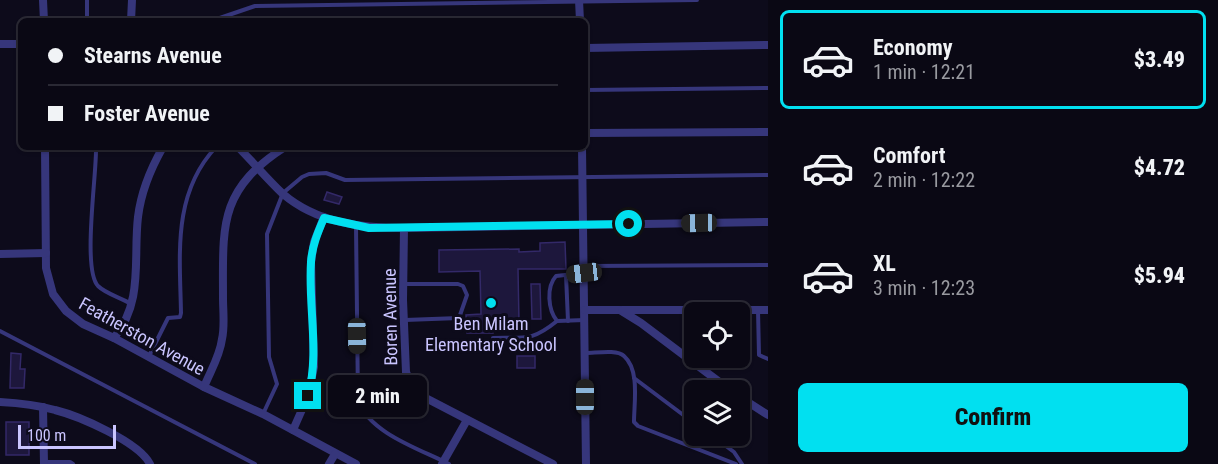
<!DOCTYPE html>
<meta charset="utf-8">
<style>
body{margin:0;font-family:"Roboto Condensed",sans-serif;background:#13111d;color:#f1f3f6;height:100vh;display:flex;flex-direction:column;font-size:22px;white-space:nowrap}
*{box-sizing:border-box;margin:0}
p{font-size:20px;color:#999aa0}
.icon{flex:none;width:33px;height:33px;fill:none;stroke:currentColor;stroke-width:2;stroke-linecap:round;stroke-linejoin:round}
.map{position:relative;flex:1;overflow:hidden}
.side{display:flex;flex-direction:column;background:#0a0814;width:450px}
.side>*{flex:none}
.top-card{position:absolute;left:18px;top:18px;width:570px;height:132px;border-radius:9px;box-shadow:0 2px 4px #0004,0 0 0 2px #2a2934;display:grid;align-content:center;height:132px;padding:0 30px;background:#0a0814}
.controls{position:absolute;left:684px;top:302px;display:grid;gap:12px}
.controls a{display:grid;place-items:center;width:66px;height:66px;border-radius:9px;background:#0a0814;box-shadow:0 2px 4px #0004,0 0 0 2px #2a2934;font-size:30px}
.scale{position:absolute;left:18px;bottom:15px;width:98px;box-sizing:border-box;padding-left:6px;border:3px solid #cac5ff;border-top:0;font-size:16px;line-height:21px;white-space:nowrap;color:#cac5ff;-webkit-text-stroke:4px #0d0b1b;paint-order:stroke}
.end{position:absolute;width:27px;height:27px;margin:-14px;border:8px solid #01e0f0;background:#111;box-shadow:0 0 0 3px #111}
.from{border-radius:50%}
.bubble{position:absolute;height:42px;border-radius:9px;background:#0a0814;box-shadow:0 2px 4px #0004,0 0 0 2px #2a2934;font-size:20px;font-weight:800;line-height:42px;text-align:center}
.car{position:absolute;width:18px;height:36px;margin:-18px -9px;border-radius:8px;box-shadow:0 0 4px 2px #0007;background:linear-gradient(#222 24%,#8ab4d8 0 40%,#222 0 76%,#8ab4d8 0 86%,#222 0)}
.top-card b{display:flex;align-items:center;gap:21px;height:57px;font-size:22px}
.top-card b+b{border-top:2px solid #2a2934}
.top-card i{width:15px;height:15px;background:#f1f3f6}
ul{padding:10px 0 0;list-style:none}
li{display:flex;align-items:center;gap:18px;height:99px;margin:0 12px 9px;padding:0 18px;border:3px solid transparent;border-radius:9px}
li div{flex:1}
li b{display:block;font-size:22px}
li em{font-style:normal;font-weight:800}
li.on{border-color:#01e0f0}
li>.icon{width:54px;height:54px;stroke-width:1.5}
.primary-button{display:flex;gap:12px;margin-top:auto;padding:12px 30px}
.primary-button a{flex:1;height:69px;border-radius:9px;background:#01e0f0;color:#111;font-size:24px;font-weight:800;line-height:69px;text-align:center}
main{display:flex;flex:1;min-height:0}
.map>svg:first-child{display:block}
.building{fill:#1d173c;stroke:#332968;stroke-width:1.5}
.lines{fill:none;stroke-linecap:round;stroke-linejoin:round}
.lane{stroke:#36367b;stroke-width:4}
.street{stroke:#36367b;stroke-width:8}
.route{stroke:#01e0f0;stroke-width:8}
.poi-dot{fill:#01e0f0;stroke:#0d0b1b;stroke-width:2}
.labels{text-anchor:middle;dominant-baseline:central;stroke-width:6;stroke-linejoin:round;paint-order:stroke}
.street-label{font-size:18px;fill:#cac5ff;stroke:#0d0b1b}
.poi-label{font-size:18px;fill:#cac5ff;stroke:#0d0b1b}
</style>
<main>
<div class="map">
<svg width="768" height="464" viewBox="0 0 768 464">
<rect width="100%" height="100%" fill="#0d0b1b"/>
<g class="building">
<polygon points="327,192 342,197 339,204 324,200"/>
<polygon points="565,242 566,269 518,269 519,322 493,323 493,333 467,333 466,315 481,314 480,271 439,272 439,250 519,249 519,252 540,251 540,243"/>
<polygon points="531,284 540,284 541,319 532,319"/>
<polygon points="11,353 21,354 20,369 25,369 24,388 10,388"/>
<rect x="517" y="356" width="18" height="12"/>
<rect x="6" y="422" width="23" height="33"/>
</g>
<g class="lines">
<g class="lane">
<polyline points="87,21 87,0"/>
<polyline points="211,21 255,6 697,0"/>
<polyline points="585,90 768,88"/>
<path d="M96,147C97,173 82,269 98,286C106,294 122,298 131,304"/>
<path d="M356,226L358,401C371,434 420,449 449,464"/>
<polyline points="585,266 768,265"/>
<path d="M583,273L556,276C546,287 548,310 557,321L585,320"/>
<polyline points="566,275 568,321"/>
<polyline points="404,284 458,284 463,286 467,295 459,318 405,320"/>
<polyline points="758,310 759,355 768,359"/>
<polyline points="0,331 255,464"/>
<path d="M493,338C525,337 531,342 557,321"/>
<path d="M586,353C596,353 617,349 624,356C640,370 634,403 634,422L638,426L736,464"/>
<path d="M149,356L168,318L180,317L181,313C180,255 172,194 216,147"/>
<polyline points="634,378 694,423"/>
<polyline points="263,414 277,384 269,357 267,234 283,193 302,177 309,174 326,173 345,180 768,175"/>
<polyline points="711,435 734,452 742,464"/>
<polyline points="44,462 70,462 73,464"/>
</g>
<g class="street">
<polyline points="43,0 44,21"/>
<polyline points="579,0 580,21"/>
<polyline points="131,21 132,0"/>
<polyline points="0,44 21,44"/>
<polyline points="585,48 768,45"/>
<polyline points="585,133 768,132"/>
<polyline points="45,147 46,268 53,294 66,311 83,324 114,338 204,387 263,414 356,464"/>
<path d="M238,147C253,162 267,179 283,194C317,223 361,228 404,228L768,222"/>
<polyline points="582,147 586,464"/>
<polyline points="404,228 403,300 406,372 413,389 420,395 553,464"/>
<polyline points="0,254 46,253"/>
<polyline points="585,310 620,310 641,323 730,390"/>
<polyline points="622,310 768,310"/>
<path d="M114,338C144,301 133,259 138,217C141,192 151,168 163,147"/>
<path d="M204,387C210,372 220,356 222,339C225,326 223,312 223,298C223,226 218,190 285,147"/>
<polyline points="740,397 768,415"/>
<path d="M0,402C19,403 37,405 55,410C79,416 139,442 150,464"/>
<polyline points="43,407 44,464"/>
<polyline points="293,430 308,396 314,367 311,262 314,242 324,217"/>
<polyline points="329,464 335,454"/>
<polyline points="442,464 467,420"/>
</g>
</g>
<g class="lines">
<path class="route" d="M308,396C320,352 308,307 311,262C312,246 318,232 324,218L369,228L629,224"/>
</g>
<circle class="poi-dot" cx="491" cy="303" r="6"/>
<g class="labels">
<g class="street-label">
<text transform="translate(390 317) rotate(-91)">Boren Avenue</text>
<text transform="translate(142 336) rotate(29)">Featherston Avenue</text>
</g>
<g class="poi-label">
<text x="491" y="323">Ben Milam<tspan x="491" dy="21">Elementary School</tspan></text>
</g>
</g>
</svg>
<div class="controls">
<a><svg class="icon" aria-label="locate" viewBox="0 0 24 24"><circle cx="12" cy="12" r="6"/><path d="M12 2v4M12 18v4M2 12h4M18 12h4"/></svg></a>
<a><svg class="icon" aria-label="layers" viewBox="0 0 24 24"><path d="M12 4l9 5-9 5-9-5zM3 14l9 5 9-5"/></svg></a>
</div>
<div class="scale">100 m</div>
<i class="end from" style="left:629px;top:224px"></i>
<i class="end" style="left:308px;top:396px"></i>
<div class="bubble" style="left:328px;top:375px;width:99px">2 min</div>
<i class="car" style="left:699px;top:223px;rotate:269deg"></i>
<i class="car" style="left:584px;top:273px;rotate:263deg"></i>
<i class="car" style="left:357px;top:336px;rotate:179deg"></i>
<i class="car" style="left:585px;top:397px;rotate:0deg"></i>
<div class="top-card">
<b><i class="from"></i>Stearns Avenue</b>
<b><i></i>Foster Avenue</b>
</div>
</div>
<section class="side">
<ul>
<li class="on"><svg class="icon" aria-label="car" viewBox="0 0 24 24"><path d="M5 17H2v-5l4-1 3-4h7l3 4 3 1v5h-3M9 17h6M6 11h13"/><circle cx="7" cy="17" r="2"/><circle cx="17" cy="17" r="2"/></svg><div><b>Economy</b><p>1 min · 12:21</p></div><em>$3.49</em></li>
<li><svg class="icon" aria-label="car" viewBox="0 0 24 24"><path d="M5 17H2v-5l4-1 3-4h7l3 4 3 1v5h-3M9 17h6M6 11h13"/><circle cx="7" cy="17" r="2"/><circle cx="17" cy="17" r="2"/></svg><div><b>Comfort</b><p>2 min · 12:22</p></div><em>$4.72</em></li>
<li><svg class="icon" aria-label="car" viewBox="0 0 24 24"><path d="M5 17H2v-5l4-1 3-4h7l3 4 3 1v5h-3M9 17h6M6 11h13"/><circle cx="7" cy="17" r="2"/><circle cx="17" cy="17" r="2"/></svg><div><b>XL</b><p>3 min · 12:23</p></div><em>$5.94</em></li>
</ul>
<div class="primary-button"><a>Confirm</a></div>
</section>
</main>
